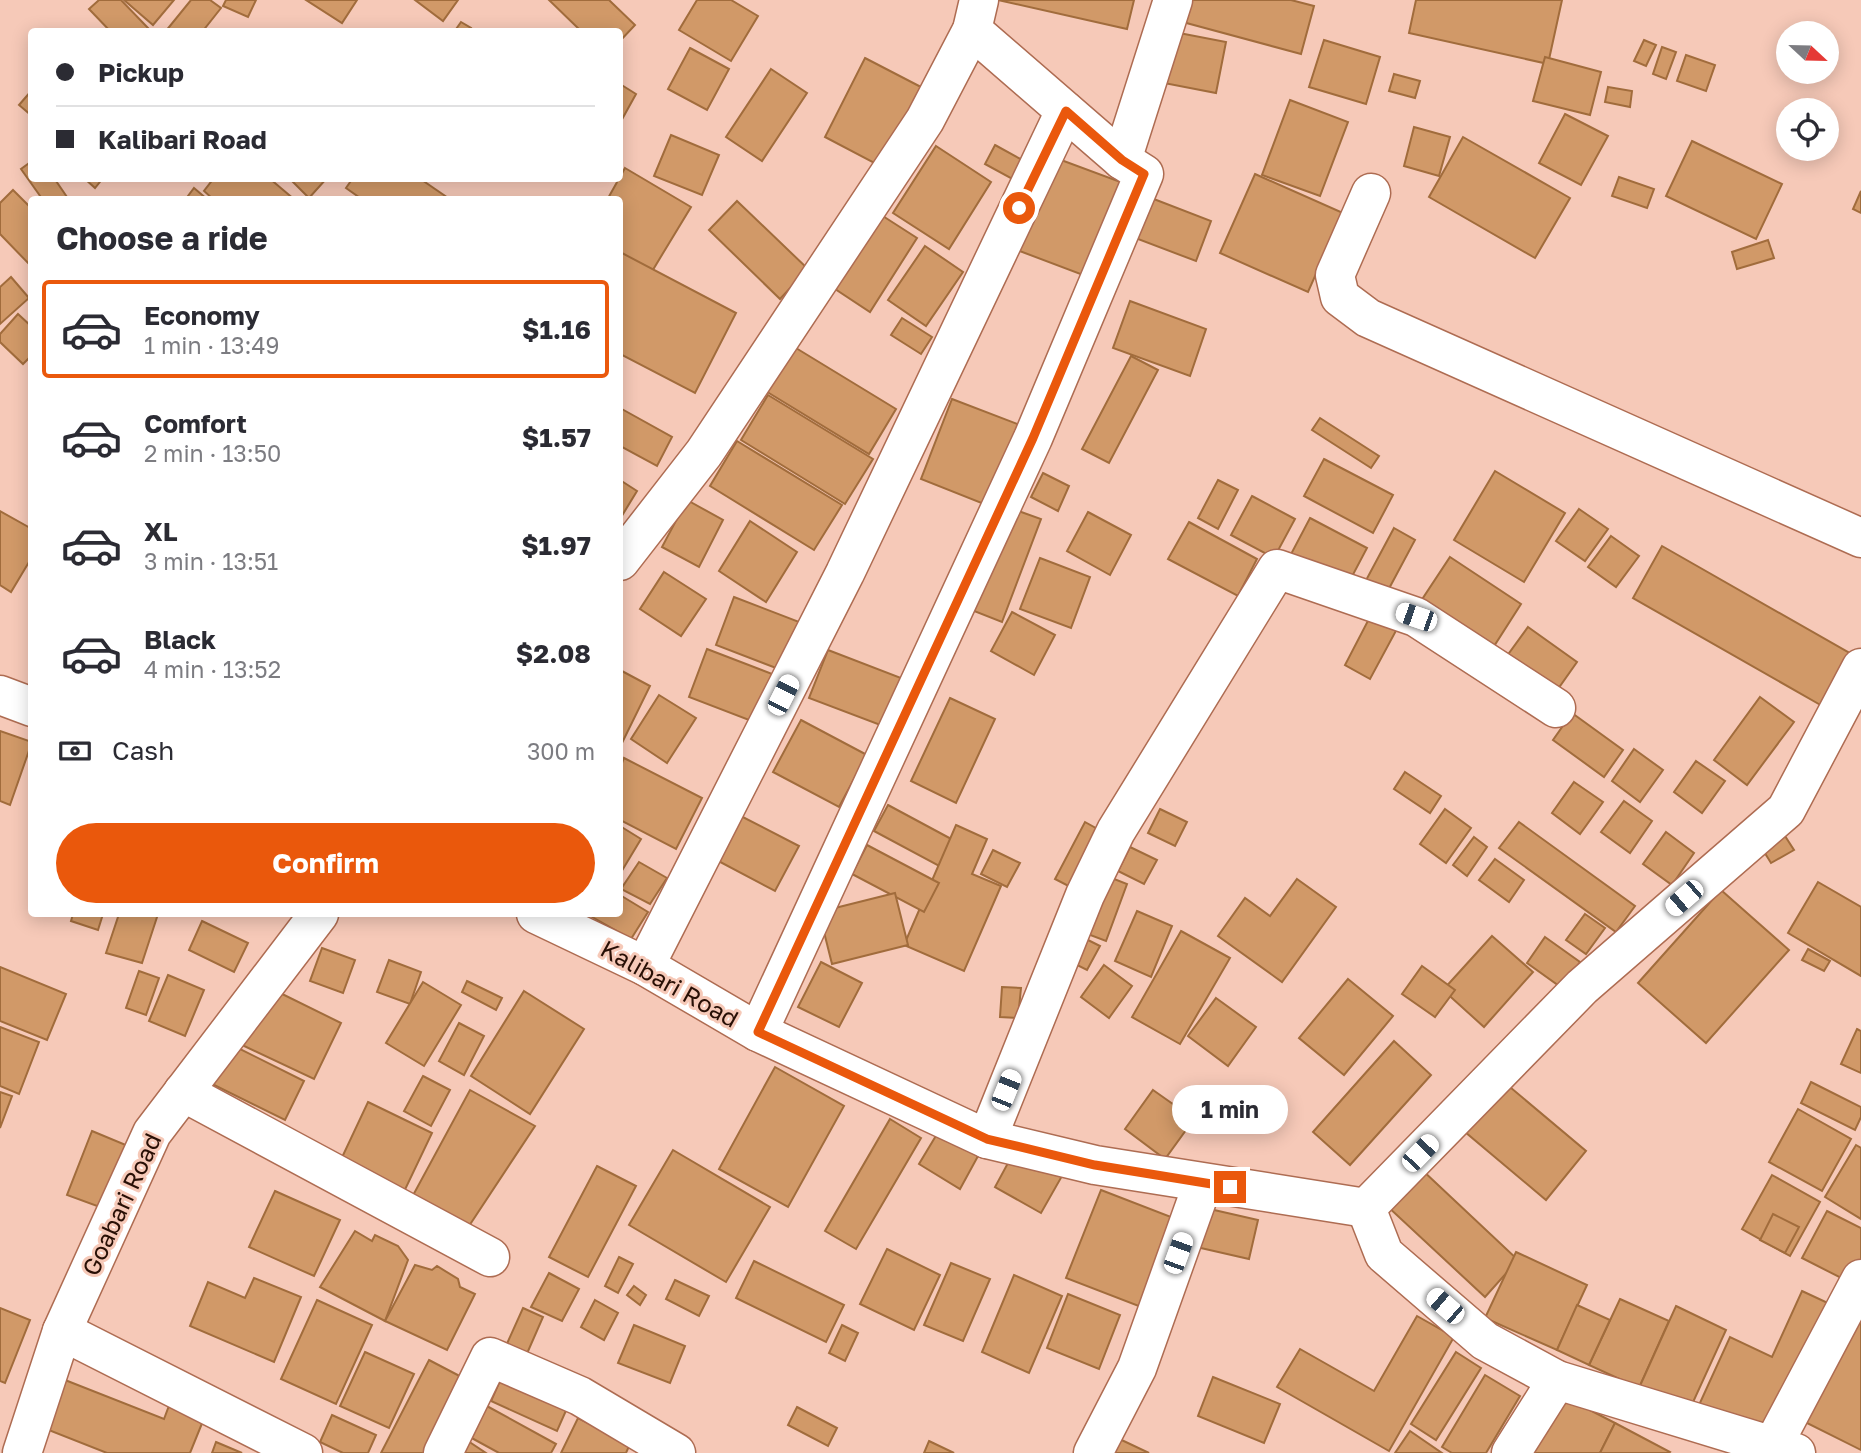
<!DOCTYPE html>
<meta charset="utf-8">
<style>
body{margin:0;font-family:"Golos Text",sans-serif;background:#f2f2f3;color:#2b2b33;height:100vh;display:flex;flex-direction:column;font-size:26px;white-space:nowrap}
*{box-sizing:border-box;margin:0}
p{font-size:23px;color:#7c7c81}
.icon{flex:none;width:38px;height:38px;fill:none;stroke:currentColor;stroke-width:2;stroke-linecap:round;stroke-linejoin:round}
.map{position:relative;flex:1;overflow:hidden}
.sheet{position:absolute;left:28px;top:196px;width:595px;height:721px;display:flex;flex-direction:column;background:#fff;border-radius:7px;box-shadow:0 4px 18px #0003}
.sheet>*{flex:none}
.hud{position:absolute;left:28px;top:28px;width:595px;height:154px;border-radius:7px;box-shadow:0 4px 18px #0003;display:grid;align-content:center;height:154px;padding:0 28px;background:#fff}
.needle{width:46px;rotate:112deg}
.buttons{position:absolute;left:1776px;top:21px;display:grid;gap:14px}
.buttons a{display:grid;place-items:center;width:63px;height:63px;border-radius:50%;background:#fff;box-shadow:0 4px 18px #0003;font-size:35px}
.end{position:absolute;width:32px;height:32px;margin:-16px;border:9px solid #ea580c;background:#fff;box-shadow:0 0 0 4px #fff}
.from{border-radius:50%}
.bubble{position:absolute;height:49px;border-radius:24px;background:#fff;box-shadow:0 4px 18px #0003;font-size:23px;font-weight:700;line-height:49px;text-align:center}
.car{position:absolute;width:21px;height:42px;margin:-21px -10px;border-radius:9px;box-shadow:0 0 5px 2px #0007;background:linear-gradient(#fff 24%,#345 0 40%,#fff 0 76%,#345 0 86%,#fff 0)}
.hud b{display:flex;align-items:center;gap:24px;height:66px;font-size:26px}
.hud b+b{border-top:2px solid #e1e1e2}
.hud i{width:18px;height:18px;background:#2b2b33}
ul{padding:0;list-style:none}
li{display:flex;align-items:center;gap:21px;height:98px;margin:0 14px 10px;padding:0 14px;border:4px solid transparent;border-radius:7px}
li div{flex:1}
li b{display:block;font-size:26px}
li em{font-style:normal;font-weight:700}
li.active{border-color:#ea580c}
li>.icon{width:63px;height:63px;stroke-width:1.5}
h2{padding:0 28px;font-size:32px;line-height:84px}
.pay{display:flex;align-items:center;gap:18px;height:77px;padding:0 28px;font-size:26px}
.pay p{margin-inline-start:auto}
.action{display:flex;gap:14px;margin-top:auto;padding:14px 28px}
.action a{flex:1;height:80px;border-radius:42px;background:#ea580c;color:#fff;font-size:28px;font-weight:700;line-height:80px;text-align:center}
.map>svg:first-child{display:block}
.building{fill:#d19968;stroke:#a16c3c;stroke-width:2}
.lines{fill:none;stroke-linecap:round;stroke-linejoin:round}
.minor-casing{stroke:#ae6c52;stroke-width:41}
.minor{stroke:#fff;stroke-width:38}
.route{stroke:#ea580c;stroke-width:9}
.labels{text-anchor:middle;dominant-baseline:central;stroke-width:6;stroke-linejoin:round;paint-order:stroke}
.street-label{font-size:24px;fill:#280f05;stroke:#f6c9b8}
</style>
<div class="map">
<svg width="1861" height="1453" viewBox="0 0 1861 1453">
<rect width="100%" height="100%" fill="#f6c9b8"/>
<g class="building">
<polygon points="99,0 121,0 149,29 146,32 111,32 89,9"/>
<polygon points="124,0 174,0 153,25"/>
<polygon points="191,0 210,0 221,8 202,32 165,32"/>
<polygon points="226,0 256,0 248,17 223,6"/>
<polygon points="306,0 357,0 342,23"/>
<polygon points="415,0 458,0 443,21"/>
<polygon points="549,0 609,0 635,25 620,41 620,32 582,32"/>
<polygon points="697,0 731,0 758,16 731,61 679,30"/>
<polygon points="998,0 1134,0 1127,29"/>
<polygon points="1185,0 1291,0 1314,6 1301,54 1179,21"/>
<polygon points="1416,0 1562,0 1548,64 1409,33"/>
<polygon points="461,22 471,28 469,32 454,32"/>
<polygon points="1174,32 1226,42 1216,93 1164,83"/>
<polygon points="1324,40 1380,57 1366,104 1309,87"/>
<polygon points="1644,40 1656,45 1646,66 1634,61"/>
<polygon points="1662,47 1676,52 1666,79 1653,74"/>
<polygon points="690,48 729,69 707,110 668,89"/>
<polygon points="1686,55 1715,65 1706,91 1677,81"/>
<polygon points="1545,57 1601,72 1590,115 1533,101"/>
<polygon points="865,58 921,87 880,166 825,137"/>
<polygon points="771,69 807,93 762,161 726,137"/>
<polygon points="1394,74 1420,81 1415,98 1389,91"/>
<polygon points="620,84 636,94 620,123"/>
<polygon points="1608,87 1632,91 1630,107 1605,102"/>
<polygon points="32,90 32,116 19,105"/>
<polygon points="1290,100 1348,122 1320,196 1262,175"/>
<polygon points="1565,114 1608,136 1581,185 1539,163"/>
<polygon points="1414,127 1450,137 1439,176 1404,166"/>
<polygon points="671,135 719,155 702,195 654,176"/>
<polygon points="1463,137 1570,198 1535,258 1429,197"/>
<polygon points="1692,141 1782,184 1756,239 1666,196"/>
<polygon points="995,145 1026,162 1016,181 985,164"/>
<polygon points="936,146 991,182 949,249 893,213"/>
<polygon points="1053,157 1126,184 1091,278 1017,250"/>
<polygon points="32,161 32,178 54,178 69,200 43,200 21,169"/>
<polygon points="625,168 691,207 651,273 620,254 620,200 607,200"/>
<polygon points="1255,174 1343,213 1308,292 1220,253"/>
<polygon points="1619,177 1654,189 1647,208 1612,196"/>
<polygon points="84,178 103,178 95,188"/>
<polygon points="214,178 269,178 295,200 214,200 204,191"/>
<polygon points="289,178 327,178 309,198"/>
<polygon points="353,178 419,178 451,200 363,200 346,188"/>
<polygon points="194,188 208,200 185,200"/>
<polygon points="13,190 32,209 29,264 0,234 0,203"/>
<polygon points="1861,191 1861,213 1853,209"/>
<polygon points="1146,196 1211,221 1196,261 1130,236"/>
<polygon points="737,201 808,269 780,299 709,230"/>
<polygon points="875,211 917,238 870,312 829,285"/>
<polygon points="1768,240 1774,258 1737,269 1732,252"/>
<polygon points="925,246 963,272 926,326 888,300"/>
<polygon points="620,252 736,313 695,393 620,354"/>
<polygon points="11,277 29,298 0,324 0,287"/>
<polygon points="1130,301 1206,329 1190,376 1113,348"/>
<polygon points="18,314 32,327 32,355 23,364 0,342 0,334"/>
<polygon points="902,318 932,337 921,354 891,335"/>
<polygon points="791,345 896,409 869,454 764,390"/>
<polygon points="1131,356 1158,370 1109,463 1082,449"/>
<polygon points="768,395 873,459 845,504 741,440"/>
<polygon points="952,399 1020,425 989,506 921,479"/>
<polygon points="620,408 672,437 657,466 620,446"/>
<polygon points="1320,418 1379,456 1371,468 1312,430"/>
<polygon points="737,441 842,505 814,550 710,486"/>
<polygon points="1324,459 1393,495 1373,533 1304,496"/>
<polygon points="1495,471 1565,513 1524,582 1454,540"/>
<polygon points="1043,473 1069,486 1058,511 1031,497"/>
<polygon points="620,480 637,491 620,519"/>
<polygon points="1218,480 1238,490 1218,529 1198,518"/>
<polygon points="1252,496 1295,519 1274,558 1231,535"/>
<polygon points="687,500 723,520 699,567 662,547"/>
<polygon points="1013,509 1041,519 1002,622 974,611"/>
<polygon points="1579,509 1608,529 1585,561 1556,541"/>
<polygon points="0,511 32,529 32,557 11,592 0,585"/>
<polygon points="1088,512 1131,535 1110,575 1067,551"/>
<polygon points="1310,518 1367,548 1347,586 1290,556"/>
<polygon points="750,521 797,552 766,602 719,571"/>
<polygon points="1189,522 1257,559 1238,596 1168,559"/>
<polygon points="1394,528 1415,540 1385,596 1364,584"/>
<polygon points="1611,536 1639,556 1616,587 1588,567"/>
<polygon points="1662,546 1853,655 1824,707 1633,598"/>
<polygon points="1450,557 1521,604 1489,654 1417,607"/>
<polygon points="1040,558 1090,577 1071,628 1020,609"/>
<polygon points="664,572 706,599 681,636 640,609"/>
<polygon points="734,597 807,625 789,673 716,645"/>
<polygon points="1012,612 1055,635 1034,675 991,651"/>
<polygon points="1372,613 1398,627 1370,679 1345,665"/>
<polygon points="1528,627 1577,662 1553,696 1504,660"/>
<polygon points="707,649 780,677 762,725 689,697"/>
<polygon points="828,650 901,678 883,726 809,698"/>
<polygon points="620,670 650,686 620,747"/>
<polygon points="659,695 696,718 667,763 631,739"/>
<polygon points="1760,697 1794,722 1747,785 1714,760"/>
<polygon points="950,698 995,719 956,803 911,781"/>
<polygon points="1572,713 1623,750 1604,777 1553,740"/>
<polygon points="801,720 867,755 839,807 773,772"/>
<polygon points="0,731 32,742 10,805 0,801"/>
<polygon points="1634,749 1663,770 1640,802 1612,781"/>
<polygon points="624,758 702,798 676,849 620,820 620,768"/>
<polygon points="1696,761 1725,781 1702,813 1674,792"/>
<polygon points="1405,772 1441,796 1430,813 1394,789"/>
<polygon points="1574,782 1603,802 1580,834 1552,813"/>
<polygon points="1624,801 1652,821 1630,853 1601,832"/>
<polygon points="888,805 955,841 941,867 874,831"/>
<polygon points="1160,809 1187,822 1175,846 1148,833"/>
<polygon points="1445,809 1471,828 1446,863 1420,844"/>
<polygon points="731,811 799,846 775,891 707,855"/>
<polygon points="1085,822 1110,836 1080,892 1055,879"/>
<polygon points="1519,822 1635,906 1616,932 1499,848"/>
<polygon points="956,825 987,839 972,874 1001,886 964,971 904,945"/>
<polygon points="620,826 641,839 620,874"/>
<polygon points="1666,832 1694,853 1672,885 1643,864"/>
<polygon points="1785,836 1794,850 1771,863 1763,850"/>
<polygon points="1474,837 1487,847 1467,876 1453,865"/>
<polygon points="867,845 939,883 924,912 852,874"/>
<polygon points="1130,847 1157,860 1144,884 1118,871"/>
<polygon points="993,850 1020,863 1007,887 981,874"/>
<polygon points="1495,859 1524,880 1509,902 1479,880"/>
<polygon points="639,862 667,878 650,904 621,889"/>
<polygon points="1099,873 1127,884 1106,941 1077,930"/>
<polygon points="1297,879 1336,907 1282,982 1218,936 1245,898 1270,916"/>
<polygon points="1818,882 1861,907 1861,976 1788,933"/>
<polygon points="1721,890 1789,950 1706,1043 1638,983"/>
<polygon points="895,893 908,945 832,964 819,912"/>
<polygon points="620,895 648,912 631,939 587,914 620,914"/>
<polygon points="1137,911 1172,926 1151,977 1115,961"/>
<polygon points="73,914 103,914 98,930 71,921"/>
<polygon points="119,914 158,914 142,963 106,953"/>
<polygon points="1585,914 1605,928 1586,954 1566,940"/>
<polygon points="202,921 248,943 234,972 189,950"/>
<polygon points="1181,931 1230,958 1180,1044 1132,1017"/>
<polygon points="1074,933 1100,946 1087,970 1061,957"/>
<polygon points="1492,936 1533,972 1484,1027 1443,990"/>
<polygon points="1545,937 1580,962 1562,988 1527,963"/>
<polygon points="322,948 355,960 343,993 310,981"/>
<polygon points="1808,949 1830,961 1824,971 1802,960"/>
<polygon points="389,960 421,972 410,1004 377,992"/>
<polygon points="821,962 862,983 839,1027 798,1007"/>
<polygon points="1104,965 1132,986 1109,1018 1081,997"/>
<polygon points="1422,966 1455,990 1435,1017 1402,994"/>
<polygon points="0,967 66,994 47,1040 0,1021"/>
<polygon points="139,971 159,978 146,1015 126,1008"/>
<polygon points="168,975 204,990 185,1036 149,1021"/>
<polygon points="1348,979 1393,1016 1344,1075 1299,1038"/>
<polygon points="467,981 502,998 496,1010 462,992"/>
<polygon points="423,982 461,1005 424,1066 386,1043"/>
<polygon points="1002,987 1021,988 1018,1018 1000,1017"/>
<polygon points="270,988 341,1023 314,1079 242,1045"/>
<polygon points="524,991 584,1029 530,1114 471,1076"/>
<polygon points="1216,998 1256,1027 1228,1066 1188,1036"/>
<polygon points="459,1023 484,1036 464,1075 439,1061"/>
<polygon points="0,1027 39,1042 19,1094 0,1086"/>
<polygon points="1857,1029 1861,1031 1861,1073 1841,1064"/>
<polygon points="224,1041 304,1081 285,1120 204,1080"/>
<polygon points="1394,1041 1431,1075 1350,1165 1313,1132"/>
<polygon points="775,1067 844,1106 788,1207 719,1169"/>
<polygon points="423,1076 450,1090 431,1126 404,1111"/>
<polygon points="1498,1077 1586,1151 1546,1200 1458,1126"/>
<polygon points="1811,1082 1861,1107 1861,1117 1855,1130 1801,1103"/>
<polygon points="470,1090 535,1126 469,1226 411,1199"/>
<polygon points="1153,1090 1194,1119 1165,1159 1125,1129"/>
<polygon points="0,1092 12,1096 0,1128"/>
<polygon points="368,1102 432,1133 401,1198 337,1168"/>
<polygon points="1798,1109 1851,1139 1822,1191 1769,1162"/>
<polygon points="890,1119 921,1138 856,1249 825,1231"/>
<polygon points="943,1124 983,1147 960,1189 919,1164"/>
<polygon points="92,1131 133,1148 108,1210 67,1195"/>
<polygon points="1856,1145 1861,1148 1861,1219 1825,1197"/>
<polygon points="673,1150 770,1207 726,1282 629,1225"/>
<polygon points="1015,1150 1062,1176 1041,1213 995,1187"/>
<polygon points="597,1166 636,1186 588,1277 549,1257"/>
<polygon points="1420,1168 1518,1260 1485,1297 1386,1205"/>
<polygon points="1772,1175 1820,1202 1790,1256 1742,1229"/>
<polygon points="1101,1190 1184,1222 1149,1310 1066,1278"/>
<polygon points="275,1191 340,1220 314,1276 249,1247"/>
<polygon points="1201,1207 1258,1220 1249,1259 1192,1246"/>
<polygon points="1827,1211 1861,1228 1861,1273 1855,1285 1802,1258"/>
<polygon points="1773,1214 1799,1227 1785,1253 1760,1240"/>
<polygon points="355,1231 372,1241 375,1235 398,1246 408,1260 385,1321 320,1287"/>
<polygon points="887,1249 940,1275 914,1330 860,1304"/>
<polygon points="1516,1252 1587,1285 1557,1350 1485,1318"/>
<polygon points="619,1257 633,1264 618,1293 605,1286"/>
<polygon points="754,1261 844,1305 826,1342 736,1298"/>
<polygon points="951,1263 990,1279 963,1341 924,1325"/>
<polygon points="415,1265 432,1270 437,1266 458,1279 460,1287 475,1294 447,1350 385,1321"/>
<polygon points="549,1273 579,1289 562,1321 531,1307"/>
<polygon points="1014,1275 1062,1296 1029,1373 982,1352"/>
<polygon points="254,1278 301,1297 274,1362 190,1326 208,1282 245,1298"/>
<polygon points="675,1280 709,1296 699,1316 666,1299"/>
<polygon points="634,1286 646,1295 640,1305 627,1295"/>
<polygon points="1802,1291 1830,1304 1770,1438 1699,1405 1730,1337 1772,1357"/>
<polygon points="1861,1291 1861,1450 1797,1418"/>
<polygon points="1068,1294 1120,1315 1099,1369 1047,1348"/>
<polygon points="1620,1299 1669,1321 1639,1388 1589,1365"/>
<polygon points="317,1300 372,1325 336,1404 281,1379"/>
<polygon points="595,1300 618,1313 604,1340 581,1327"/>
<polygon points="1577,1305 1610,1320 1589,1365 1557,1350"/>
<polygon points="1676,1306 1726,1330 1689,1411 1639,1388"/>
<polygon points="0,1308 30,1320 5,1383 0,1381"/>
<polygon points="523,1308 543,1317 522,1365 501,1357"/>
<polygon points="1417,1316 1454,1337 1389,1451 1277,1387 1300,1349 1374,1391"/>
<polygon points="634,1325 685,1346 670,1383 618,1363"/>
<polygon points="842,1325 858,1333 845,1361 829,1353"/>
<polygon points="365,1352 414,1374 389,1428 340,1406"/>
<polygon points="1456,1352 1481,1368 1436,1440 1411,1424"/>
<polygon points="429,1360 473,1383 437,1453 381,1453"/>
<polygon points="506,1367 572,1397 557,1431 491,1401"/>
<polygon points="1485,1375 1520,1396 1486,1453 1452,1453 1442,1447"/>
<polygon points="1213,1377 1280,1404 1264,1443 1198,1416"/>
<polygon points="65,1380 164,1419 170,1403 205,1416 190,1453 107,1453 46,1429"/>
<polygon points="1555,1392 1615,1423 1600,1453 1524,1453"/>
<polygon points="485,1405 556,1444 551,1453 499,1453 468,1436"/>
<polygon points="797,1407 837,1428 828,1446 788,1425"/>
<polygon points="332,1415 376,1435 368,1453 343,1453 320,1442"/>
<polygon points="578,1418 630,1444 626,1453 561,1453"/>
<polygon points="1615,1423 1670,1452 1669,1453 1600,1453"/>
<polygon points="1410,1431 1442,1453 1395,1453"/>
<polygon points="1111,1435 1149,1453 1102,1453"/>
<polygon points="468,1441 486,1453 460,1453"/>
<polygon points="929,1441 954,1453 924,1453"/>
<polygon points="216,1442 242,1453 212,1453"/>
</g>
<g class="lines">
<defs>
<g id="minor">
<polyline points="1122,160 1173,0"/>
<polyline points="1371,193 1335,275 1340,297 1368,318 1861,538"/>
<polyline points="620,561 704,453 925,120 972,30 979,0"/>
<polyline points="0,695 32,707"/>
<polyline points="536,914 645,966 758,1032 987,1139 1095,1165 1366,1208"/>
<polyline points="645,966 845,573 1065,111"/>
<polyline points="758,1032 1033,438 1144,174 1122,160 972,30"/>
<polyline points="183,1092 490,1257"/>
<polyline points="987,1139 1085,895 1116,831 1277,569 1416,617 1556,708"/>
<polyline points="1366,1208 1582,987 1786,810 1861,668"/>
<polyline points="1366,1208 1384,1254 1485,1341 1557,1380 1796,1453"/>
<polyline points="62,1331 303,1453"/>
<polyline points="1772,1447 1861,1279"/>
<polyline points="22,1453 62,1331 152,1133 319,914"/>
<polyline points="443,1453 490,1357 580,1396 676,1453"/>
<polyline points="1093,1453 1137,1368 1203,1183"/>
<polyline points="1511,1453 1557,1380"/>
</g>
</defs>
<use href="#minor" class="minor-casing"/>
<use href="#minor" class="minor"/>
</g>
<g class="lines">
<polyline class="route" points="1019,208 1066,111 1122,160 1144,174 1033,438 758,1032 987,1139 1095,1165 1230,1187"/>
</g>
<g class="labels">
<g class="street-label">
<text transform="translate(670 983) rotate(29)">Kalibari Road</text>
<text transform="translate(121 1204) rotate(-65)">Goabari Road</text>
</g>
</g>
</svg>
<div class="buttons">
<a><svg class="needle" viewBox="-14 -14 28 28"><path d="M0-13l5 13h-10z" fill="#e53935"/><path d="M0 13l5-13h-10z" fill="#7c7c81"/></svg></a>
<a><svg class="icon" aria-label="locate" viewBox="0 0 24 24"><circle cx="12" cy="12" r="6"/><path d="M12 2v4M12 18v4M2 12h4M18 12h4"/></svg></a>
</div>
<i class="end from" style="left:1019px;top:208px"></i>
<i class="end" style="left:1230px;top:1187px"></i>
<div class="bubble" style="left:1172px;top:1085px;width:116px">1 min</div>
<i class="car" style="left:1416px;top:617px;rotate:289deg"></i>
<i class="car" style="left:783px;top:695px;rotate:27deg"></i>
<i class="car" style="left:1684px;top:898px;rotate:229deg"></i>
<i class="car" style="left:1006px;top:1090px;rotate:22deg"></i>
<i class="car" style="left:1420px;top:1153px;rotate:44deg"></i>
<i class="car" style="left:1178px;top:1253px;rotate:20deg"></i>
<i class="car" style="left:1445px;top:1306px;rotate:311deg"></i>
<div class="hud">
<b><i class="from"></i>Pickup</b>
<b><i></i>Kalibari Road</b>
</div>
<section class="sheet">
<h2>Choose a ride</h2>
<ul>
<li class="active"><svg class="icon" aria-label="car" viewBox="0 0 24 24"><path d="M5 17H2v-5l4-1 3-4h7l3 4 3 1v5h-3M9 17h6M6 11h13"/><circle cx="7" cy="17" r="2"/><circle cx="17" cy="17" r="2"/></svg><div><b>Economy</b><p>1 min · 13:49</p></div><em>$1.16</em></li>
<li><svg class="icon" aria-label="car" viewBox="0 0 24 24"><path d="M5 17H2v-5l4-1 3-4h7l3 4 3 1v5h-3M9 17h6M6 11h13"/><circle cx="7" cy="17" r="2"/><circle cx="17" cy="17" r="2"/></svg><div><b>Comfort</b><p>2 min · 13:50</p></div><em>$1.57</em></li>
<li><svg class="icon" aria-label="car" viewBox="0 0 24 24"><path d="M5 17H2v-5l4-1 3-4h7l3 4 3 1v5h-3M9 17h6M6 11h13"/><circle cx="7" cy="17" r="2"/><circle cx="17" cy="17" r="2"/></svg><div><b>XL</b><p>3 min · 13:51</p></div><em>$1.97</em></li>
<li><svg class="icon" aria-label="car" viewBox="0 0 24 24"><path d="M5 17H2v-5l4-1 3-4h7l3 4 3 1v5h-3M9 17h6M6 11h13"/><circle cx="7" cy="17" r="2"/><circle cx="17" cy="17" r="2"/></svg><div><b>Black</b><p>4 min · 13:52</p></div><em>$2.08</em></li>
</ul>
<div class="pay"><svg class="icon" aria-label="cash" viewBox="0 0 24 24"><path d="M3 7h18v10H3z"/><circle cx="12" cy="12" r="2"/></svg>Cash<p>300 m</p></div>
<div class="action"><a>Confirm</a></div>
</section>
</div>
